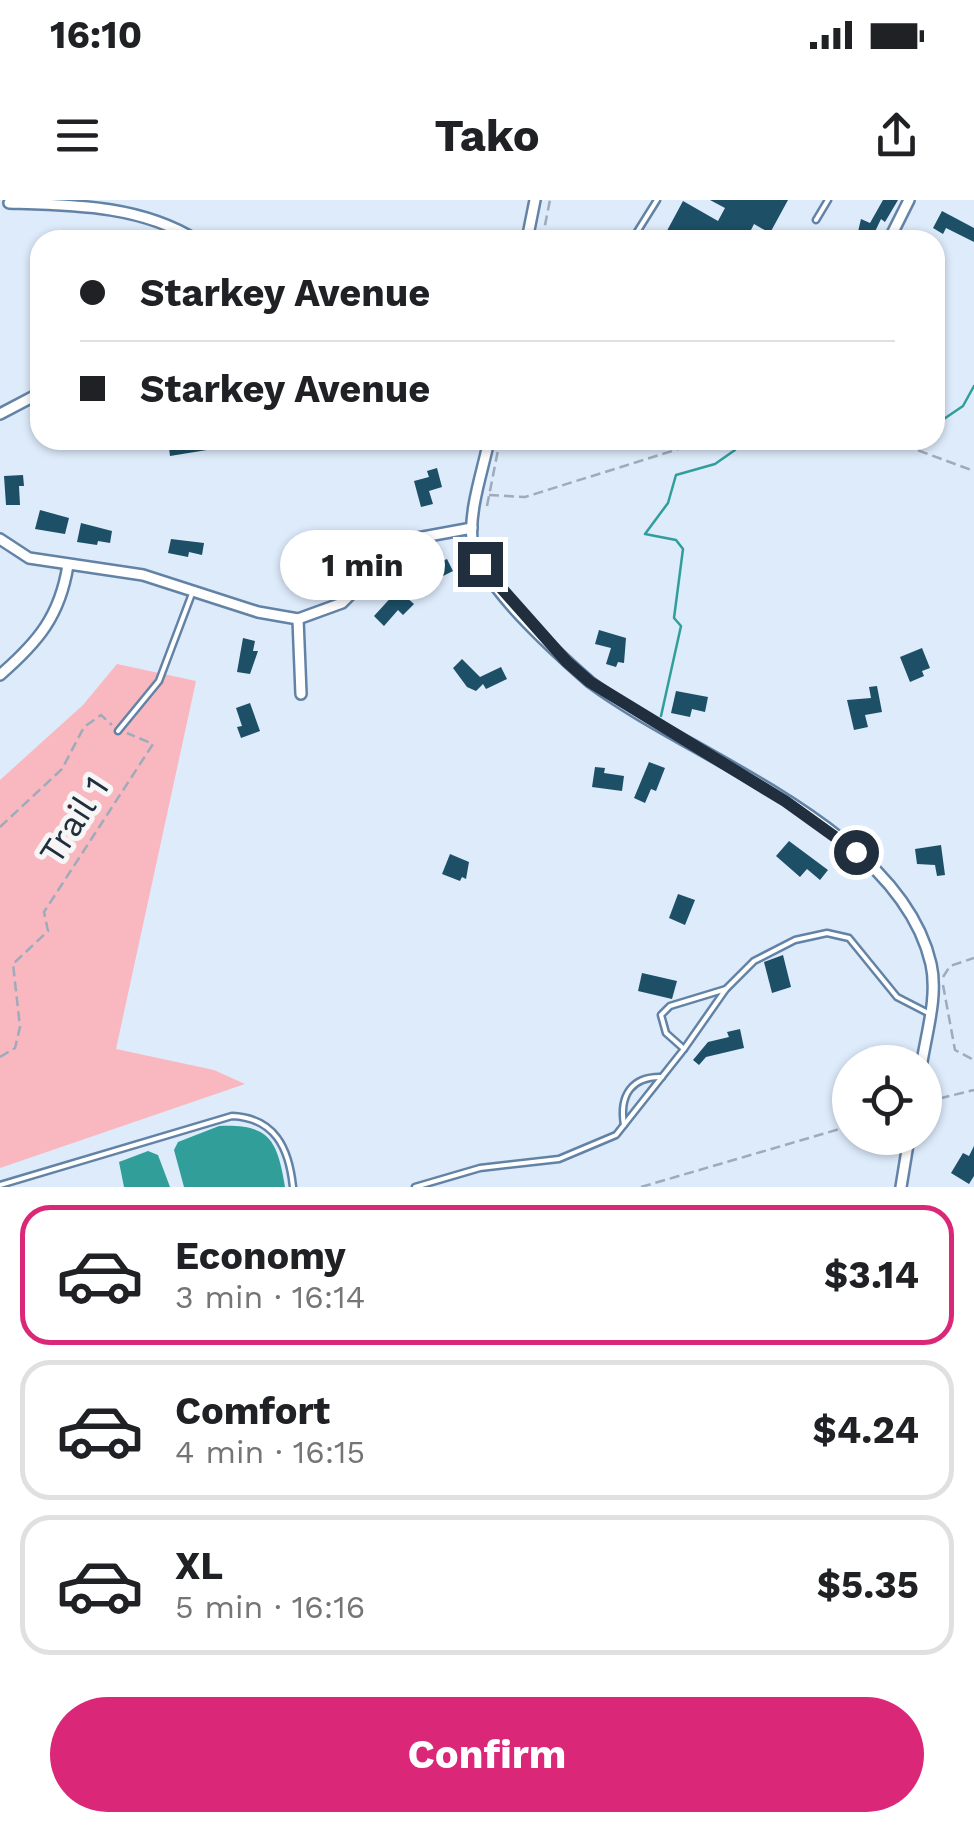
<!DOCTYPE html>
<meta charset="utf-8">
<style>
body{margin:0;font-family:"Work Sans",sans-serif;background:#f6f6f6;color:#202124;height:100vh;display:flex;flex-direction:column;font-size:38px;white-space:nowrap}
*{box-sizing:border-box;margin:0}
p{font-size:32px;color:#757577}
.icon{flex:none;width:55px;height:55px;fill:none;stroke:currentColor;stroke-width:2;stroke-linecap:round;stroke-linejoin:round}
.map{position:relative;height:987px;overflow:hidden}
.drawer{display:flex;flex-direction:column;background:#fff;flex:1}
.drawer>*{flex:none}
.guide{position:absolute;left:30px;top:30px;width:915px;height:220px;border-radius:30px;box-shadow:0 2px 8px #0004;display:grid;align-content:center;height:220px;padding:0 50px;background:#fff}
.fabs{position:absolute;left:832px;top:845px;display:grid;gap:20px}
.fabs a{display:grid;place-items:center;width:110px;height:110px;border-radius:50%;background:#fff;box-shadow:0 2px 8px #0004;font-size:50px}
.end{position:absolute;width:45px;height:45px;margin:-22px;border:12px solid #212e3d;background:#fff;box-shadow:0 0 0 5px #fff}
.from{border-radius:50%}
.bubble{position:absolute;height:70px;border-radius:35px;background:#fff;box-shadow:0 2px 8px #0004;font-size:32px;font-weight:700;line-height:70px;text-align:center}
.guide b{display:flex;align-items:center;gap:35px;height:95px;font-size:38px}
.guide b+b{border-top:2px solid #e0e0e0}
.guide i{width:25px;height:25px;background:#202124}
ul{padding:18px 0 0;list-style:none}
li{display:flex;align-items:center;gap:30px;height:140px;margin:0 20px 15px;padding:0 30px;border:5px solid #e0e0e0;border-radius:30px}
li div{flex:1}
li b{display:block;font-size:38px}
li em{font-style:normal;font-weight:700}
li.active{border-color:#db2777}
li>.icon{width:90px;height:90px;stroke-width:1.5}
.primary-button{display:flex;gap:20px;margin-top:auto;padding:20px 50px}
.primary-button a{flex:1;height:115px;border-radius:60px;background:#db2777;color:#fff;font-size:40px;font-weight:700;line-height:115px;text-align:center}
.status{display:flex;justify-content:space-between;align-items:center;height:70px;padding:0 50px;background:#fff;direction:ltr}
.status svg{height:28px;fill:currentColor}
header{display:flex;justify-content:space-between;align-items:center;height:130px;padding:0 50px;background:#fff;font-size:45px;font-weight:700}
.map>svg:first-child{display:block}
.green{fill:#f9b8bf}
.water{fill:#319e9a}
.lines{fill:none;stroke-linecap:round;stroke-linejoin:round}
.stream{stroke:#319e9a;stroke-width:2.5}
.building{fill:#1d4f66}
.service-casing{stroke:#6383a6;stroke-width:9}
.minor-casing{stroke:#6383a6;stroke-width:14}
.path{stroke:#9eabbb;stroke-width:2.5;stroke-dasharray:10 5;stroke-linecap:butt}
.service{stroke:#fff;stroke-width:4}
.minor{stroke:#fff;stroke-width:9}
.route{stroke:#212e3d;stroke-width:12}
.labels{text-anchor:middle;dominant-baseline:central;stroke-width:10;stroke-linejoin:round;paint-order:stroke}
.street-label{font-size:35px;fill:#212e3d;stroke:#f6f6f6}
</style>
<div class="status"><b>16:10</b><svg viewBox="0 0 49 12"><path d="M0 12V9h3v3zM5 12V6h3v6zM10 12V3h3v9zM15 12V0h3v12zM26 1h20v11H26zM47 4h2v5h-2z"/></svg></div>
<header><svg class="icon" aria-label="menu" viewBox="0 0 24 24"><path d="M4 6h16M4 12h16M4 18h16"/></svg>Tako<svg class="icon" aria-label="share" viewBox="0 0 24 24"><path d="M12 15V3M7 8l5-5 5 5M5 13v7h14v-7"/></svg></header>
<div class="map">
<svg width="974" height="987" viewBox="0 0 974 987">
<rect width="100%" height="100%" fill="#ddebfb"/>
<polygon class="green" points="117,464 196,481 116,849 214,870 245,884 0,968 0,580 83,505"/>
<g class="water">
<path d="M219,926C270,924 277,940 285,987H184L174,950L178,942Z"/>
<polygon points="148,951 158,955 170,987 124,987 119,962"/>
</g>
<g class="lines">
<g class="stream">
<polyline points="935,225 963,206 974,186"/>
<polyline points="661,516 681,426 674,418 683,349 676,340 645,334 668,303 676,275 715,264 735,250"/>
</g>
</g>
<g class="building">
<polygon points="710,0 788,0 770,33 754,24 746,40 662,40 683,1 718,21 725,8"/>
<polygon points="883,0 898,0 885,22 881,19 871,40 856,40 861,19 870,23"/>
<polygon points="942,11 974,28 974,42 946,28 943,34 933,28"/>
<polygon points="168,240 206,240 207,250 170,256"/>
<polygon points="437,268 442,287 429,291 433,304 421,307 414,281 429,277 427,271"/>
<polygon points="23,275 24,286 19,286 20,305 6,305 4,276"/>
<polygon points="40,310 69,318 65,334 35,329"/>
<polygon points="81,323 112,331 110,343 98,341 97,345 77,342"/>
<polygon points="171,339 204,343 202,355 189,352 188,357 168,353"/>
<polygon points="447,359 453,371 431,382 433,387 406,397 414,404 403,415 398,410 384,426 374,416 406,381 405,377"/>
<polygon points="321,365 324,386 297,394 295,378 307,376 306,367"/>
<polygon points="599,430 626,438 624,463 618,462 616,467 606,464 611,448 595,444"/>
<polygon points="243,438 255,441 253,451 258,451 250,474 237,472"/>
<polygon points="922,448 930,468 922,471 924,476 910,482 900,457"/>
<polygon points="462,459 480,477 501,467 507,479 486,489 483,484 476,491 467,487 453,468"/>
<polygon points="877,486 882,512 865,515 868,527 854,530 847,500 871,498 869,487"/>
<polygon points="676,491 708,497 705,512 692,509 690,517 671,513"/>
<polygon points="250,503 260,531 241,538 237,527 242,526 236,508"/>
<polygon points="649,562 665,568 656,591 651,589 645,603 634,598"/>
<polygon points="595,567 605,568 604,573 624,576 622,591 592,587"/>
<polygon points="789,641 828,670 820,680 807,669 800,677 776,656"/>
<polygon points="941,645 945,675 937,676 935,665 917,664 915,649"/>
<polygon points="450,654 469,662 466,679 462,677 460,681 442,674"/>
<polygon points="678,694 695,700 685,725 669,718"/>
<polygon points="783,755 791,787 772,793 764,762"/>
<polygon points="642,773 677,781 672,799 638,791"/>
<polygon points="740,829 744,848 706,857 699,865 693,860 708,842 729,837 727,832"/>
<polygon points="974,946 974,976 969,984 951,973 963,953 969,956"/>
</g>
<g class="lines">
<defs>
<g id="service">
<polyline points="816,20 828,0"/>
<polyline points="632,40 657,0"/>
<polyline points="118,531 159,481 193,391"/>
<polyline points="684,849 666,833 661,815 670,806 726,789"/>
<path d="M624,925C619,895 632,876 662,877"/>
<path d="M0,985L232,916C275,918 289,948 293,987"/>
<polyline points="415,987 480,968 559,959 616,935 684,849 726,789 754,761 795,740 827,733 849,738 897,797 930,814"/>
</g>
<g id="minor">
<path d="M9,3C73,5 140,5 196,40"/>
<polyline points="527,40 535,0"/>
<polyline points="889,40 909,0"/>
<polyline points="0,214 40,193"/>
<path d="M489,240C483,270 469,309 472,340C478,383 557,453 590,482C692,558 900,628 931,764C938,795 927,831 922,862"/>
<polyline points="0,339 29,358 143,375 258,412 298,419 342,403 391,354 412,339 472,328"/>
<polyline points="298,419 301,494"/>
<path d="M0,475C38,442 60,416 68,365"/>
<polyline points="901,987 909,938"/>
</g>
</defs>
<use href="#service" class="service-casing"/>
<use href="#minor" class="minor-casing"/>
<g class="path">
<polyline points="542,40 550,0"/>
<polyline points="890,240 974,271"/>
<polyline points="489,295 525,297 701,242 720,240 756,248 795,240"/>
<polyline points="487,306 500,240"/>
<polyline points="0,627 62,569 84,527 101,515 112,525"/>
<polyline points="943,777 950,766 974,758"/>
<polyline points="943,785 955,850 974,860"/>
<polyline points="0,857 15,848 20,827 13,764 48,731 44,712 153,544 127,533"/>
<polyline points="925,902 974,890"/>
<polyline points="641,987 850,926"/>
</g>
<use href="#service" class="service"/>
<use href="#minor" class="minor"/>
</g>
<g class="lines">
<polyline class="route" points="480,364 567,462 590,482 785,601 856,652"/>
</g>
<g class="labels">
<g class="street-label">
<text transform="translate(74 620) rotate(-57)">Trail 1</text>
</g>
</g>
</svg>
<div class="fabs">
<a><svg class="icon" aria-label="locate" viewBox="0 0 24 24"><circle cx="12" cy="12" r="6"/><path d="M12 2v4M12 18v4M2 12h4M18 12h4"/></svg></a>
</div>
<i class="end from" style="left:856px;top:652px"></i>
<i class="end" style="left:480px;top:364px"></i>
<div class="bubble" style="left:280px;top:330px;width:165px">1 min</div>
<div class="guide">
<b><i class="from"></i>Starkey Avenue</b>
<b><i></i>Starkey Avenue</b>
</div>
</div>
<section class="drawer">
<ul>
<li class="active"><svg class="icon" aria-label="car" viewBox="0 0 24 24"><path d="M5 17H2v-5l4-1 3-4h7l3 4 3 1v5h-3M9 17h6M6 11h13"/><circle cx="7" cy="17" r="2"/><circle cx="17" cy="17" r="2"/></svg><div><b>Economy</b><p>3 min · 16:14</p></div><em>$3.14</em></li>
<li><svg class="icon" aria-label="car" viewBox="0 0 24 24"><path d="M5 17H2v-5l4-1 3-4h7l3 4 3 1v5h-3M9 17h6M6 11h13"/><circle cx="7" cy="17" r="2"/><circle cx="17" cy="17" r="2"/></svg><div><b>Comfort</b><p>4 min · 16:15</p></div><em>$4.24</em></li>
<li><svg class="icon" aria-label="car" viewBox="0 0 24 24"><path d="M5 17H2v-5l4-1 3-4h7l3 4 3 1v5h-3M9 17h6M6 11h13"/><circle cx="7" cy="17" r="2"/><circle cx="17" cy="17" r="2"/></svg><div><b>XL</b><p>5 min · 16:16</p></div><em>$5.35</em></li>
</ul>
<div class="primary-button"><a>Confirm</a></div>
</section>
